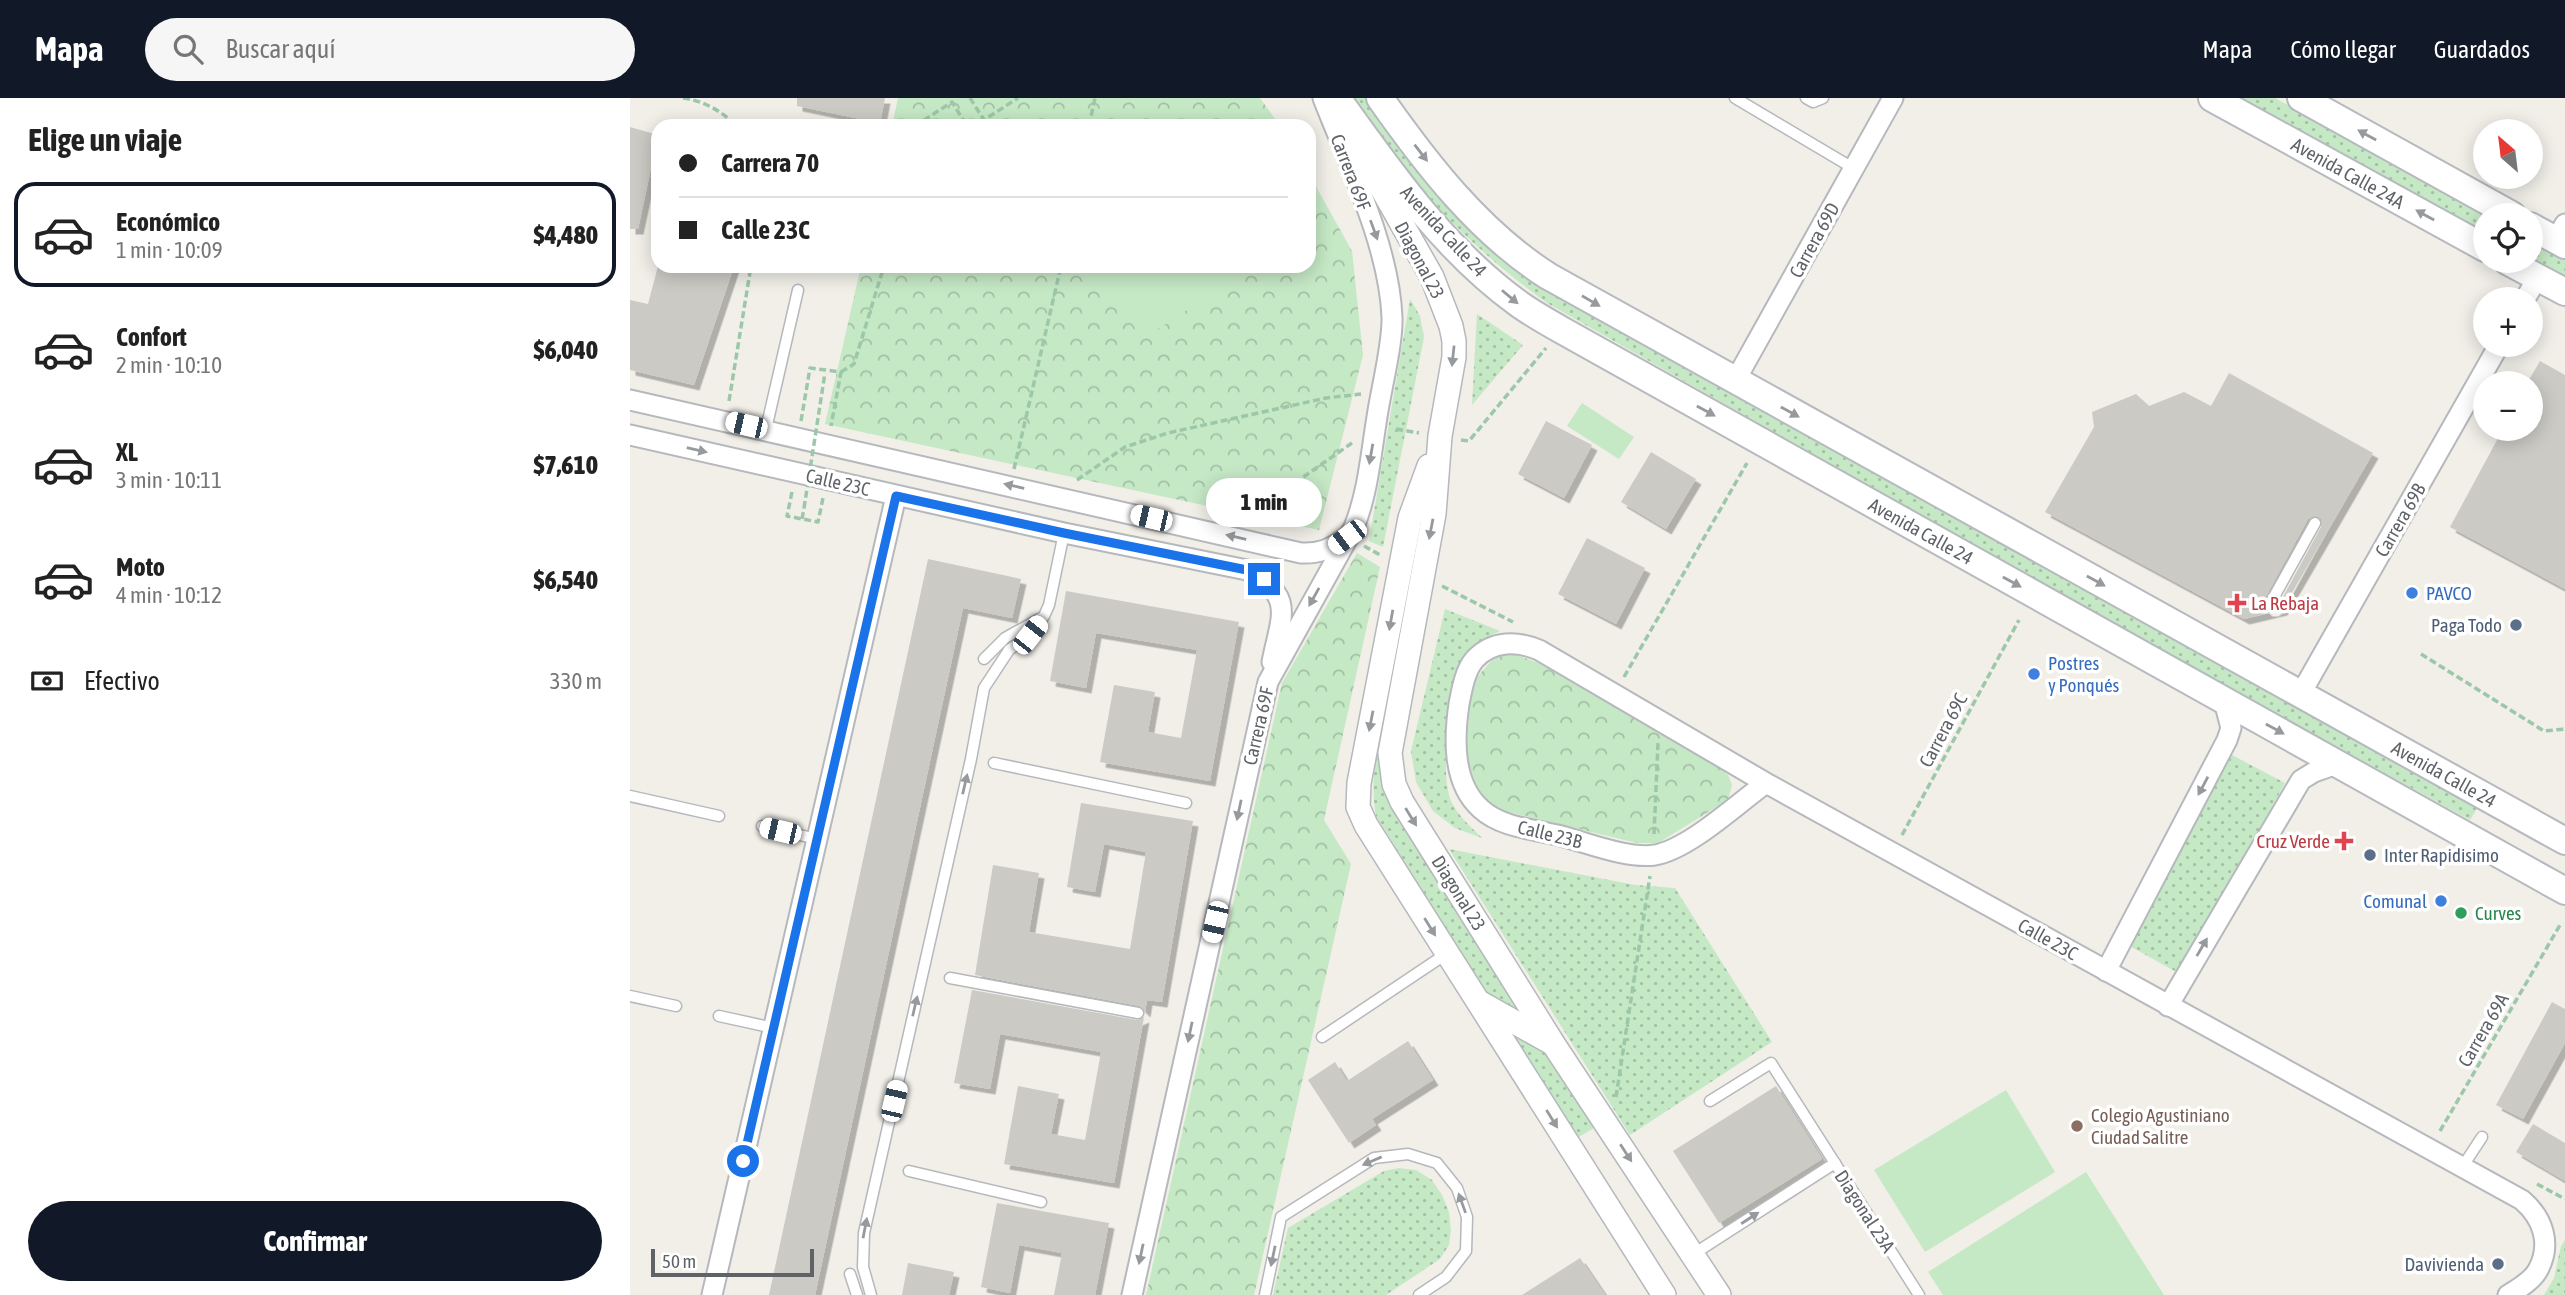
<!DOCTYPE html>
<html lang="es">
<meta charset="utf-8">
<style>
body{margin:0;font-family:"Asap Condensed",sans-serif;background:#f6f6f6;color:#222;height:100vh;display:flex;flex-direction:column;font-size:26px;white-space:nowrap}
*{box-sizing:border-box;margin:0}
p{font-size:23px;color:#767676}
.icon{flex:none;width:38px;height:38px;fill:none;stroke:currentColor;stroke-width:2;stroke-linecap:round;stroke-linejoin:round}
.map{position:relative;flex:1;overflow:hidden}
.side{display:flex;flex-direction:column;background:#fff;width:630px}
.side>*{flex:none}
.banner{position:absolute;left:21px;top:21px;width:665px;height:154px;border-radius:21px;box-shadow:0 4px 18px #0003;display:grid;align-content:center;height:154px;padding:0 28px;background:#fff}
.needle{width:46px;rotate:332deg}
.tools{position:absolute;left:1843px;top:21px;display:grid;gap:14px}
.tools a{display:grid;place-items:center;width:70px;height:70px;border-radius:50%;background:#fff;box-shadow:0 4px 18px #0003;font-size:35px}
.scale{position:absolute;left:21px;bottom:18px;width:163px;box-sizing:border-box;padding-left:7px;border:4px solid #5f6368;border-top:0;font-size:19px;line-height:24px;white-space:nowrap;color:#5f6368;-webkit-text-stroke:5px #fff;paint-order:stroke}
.end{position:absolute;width:32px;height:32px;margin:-16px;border:9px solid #1a73e8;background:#fff;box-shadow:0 0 0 4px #fff}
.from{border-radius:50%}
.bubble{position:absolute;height:49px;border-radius:24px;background:#fff;box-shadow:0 4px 18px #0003;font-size:23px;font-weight:800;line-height:49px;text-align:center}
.car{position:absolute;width:21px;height:42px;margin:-21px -10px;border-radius:9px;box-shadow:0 0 5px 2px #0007;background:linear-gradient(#fff 24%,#345 0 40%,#fff 0 76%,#345 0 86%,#fff 0)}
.banner b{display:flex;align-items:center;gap:24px;height:66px;font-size:26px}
.banner b+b{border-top:2px solid #e0e0e0}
.banner i{width:18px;height:18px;background:#222}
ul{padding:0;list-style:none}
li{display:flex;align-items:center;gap:21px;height:105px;margin:0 14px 10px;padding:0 14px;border:4px solid transparent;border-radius:21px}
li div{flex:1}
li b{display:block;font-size:26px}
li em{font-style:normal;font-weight:800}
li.selected{border-color:#111827}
li>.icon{width:63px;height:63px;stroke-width:1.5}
h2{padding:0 28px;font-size:32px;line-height:84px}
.pay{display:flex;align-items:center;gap:18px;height:77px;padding:0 28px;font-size:26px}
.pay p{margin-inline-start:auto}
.button{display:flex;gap:14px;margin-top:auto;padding:14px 28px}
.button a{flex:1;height:80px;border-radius:42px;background:#111827;color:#fff;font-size:28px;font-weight:800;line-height:80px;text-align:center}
header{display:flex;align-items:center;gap:42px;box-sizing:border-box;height:98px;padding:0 35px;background:#111827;color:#fff}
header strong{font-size:33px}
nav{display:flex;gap:38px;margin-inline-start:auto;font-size:24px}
.search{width:490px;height:63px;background:#f6f6f6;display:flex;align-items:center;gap:18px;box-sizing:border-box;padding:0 24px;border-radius:38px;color:#767676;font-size:26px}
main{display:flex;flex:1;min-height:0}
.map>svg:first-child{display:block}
.grass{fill:url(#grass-dots)}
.forest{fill:url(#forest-crowns)}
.pitch{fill:#c5e8c5}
.building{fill:#cccac5;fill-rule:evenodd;filter:url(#shadow)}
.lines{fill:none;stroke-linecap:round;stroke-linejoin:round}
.service-casing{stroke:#b5b8bc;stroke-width:13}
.minor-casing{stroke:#b5b8bc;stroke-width:23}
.tertiary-casing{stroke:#b5b8bc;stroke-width:26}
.secondary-casing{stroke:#b6babf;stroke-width:30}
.path{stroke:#9cc7a9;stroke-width:3.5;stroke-dasharray:7 3.5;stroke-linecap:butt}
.service{stroke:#fff;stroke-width:10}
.minor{stroke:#fff;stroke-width:19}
.tertiary{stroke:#fff;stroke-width:23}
.secondary{stroke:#fff;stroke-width:26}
.path-bridge{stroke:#9cc7a9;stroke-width:3.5;stroke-dasharray:7 3.5;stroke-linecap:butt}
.oneway{fill:#979a9d}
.route{stroke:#1a73e8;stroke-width:9}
.shop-dot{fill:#3f7fe0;stroke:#fff;stroke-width:2.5}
.health-dot{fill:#e0444e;stroke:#fff;stroke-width:2.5}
.service-dot{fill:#5c6f8a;stroke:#fff;stroke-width:2.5}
.leisure-dot{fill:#2e9e5b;stroke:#fff;stroke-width:2.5}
.education-dot{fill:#8d6e63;stroke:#fff;stroke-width:2.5}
.labels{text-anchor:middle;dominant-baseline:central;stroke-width:7;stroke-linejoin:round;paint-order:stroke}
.street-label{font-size:19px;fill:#5f6368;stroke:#fff}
.shop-label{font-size:19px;fill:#366cbe;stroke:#fff;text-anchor:start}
.health-label{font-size:19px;fill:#be3a42;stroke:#fff;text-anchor:start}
.service-label{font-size:19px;fill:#4e5e75;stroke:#fff;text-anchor:end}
.leisure-label{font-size:19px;fill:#27864d;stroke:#fff;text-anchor:start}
.education-label{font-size:19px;fill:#785e54;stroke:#fff;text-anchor:start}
</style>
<header>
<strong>Mapa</strong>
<div class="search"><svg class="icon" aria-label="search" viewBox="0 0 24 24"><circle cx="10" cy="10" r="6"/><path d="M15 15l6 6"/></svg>Buscar aquí</div>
<nav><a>Mapa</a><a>Cómo llegar</a><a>Guardados</a></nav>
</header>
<main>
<section class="side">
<h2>Elige un viaje</h2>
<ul>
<li class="selected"><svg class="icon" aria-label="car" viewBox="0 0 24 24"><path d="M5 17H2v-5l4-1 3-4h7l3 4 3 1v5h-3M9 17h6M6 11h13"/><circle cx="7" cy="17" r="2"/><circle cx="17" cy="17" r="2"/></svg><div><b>Económico</b><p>1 min · 10:09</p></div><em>$4,480</em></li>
<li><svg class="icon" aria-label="car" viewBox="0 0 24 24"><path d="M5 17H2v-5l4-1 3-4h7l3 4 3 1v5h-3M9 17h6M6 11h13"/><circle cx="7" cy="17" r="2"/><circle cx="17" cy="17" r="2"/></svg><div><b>Confort</b><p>2 min · 10:10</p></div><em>$6,040</em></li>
<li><svg class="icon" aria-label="car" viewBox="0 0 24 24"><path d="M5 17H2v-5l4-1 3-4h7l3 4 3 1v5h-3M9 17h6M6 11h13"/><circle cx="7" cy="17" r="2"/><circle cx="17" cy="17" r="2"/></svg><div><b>XL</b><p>3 min · 10:11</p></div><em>$7,610</em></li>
<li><svg class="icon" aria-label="car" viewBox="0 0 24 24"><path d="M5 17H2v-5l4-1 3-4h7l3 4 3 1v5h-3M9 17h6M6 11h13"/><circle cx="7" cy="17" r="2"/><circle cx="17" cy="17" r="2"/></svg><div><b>Moto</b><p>4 min · 10:12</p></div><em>$6,540</em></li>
</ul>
<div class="pay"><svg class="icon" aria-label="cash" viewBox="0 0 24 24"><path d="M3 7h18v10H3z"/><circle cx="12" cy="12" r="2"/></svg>Efectivo<p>330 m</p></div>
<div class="button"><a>Confirmar</a></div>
</section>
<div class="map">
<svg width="1935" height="1197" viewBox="0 0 1935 1197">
<defs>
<pattern id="grass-dots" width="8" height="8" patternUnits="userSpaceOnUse" patternTransform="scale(1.75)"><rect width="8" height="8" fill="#c5e8c5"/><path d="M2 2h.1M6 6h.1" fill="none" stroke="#a3c0a4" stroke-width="1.8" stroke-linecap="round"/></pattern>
<pattern id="forest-crowns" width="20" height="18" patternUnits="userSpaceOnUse" patternTransform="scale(1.75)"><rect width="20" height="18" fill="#c5e8c5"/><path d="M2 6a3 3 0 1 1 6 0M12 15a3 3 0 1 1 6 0" fill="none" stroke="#a3c0a4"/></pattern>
<filter id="shadow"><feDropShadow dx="5.5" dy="5.5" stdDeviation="0" flood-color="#0004"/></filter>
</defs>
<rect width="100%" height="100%" fill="#f1efe8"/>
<g class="grass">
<path d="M725,0H736L759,34L862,147L1849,707L1840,722L1406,483L917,205C870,171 826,132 789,88C767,60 747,29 725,0Z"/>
<polygon points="1608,0 1645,0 1857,117 1855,117 1855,137"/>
<polygon points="1900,141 1935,160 1935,180 1901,161"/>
<polygon points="780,201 790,218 794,239 753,449 739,443"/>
<polygon points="847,216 893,247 842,307"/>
<path d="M815,511L870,533C861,538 848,542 842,550C821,576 808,671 821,703C828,718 841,729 852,740L825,730L803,713L786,684L781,653Z"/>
<path d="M755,610L754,673L897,920L857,896L746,718C739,679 748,648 755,610Z"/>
<polygon points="1602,657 1655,685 1550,876 1498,847"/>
<polygon points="819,751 1005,787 1045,790 1142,944 1000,1037"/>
<polygon points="883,939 917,951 967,1028 949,1039"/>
<polygon points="769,1070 786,1072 802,1082 812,1097 819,1114 821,1132 819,1147 810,1161 756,1197 643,1197 658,1130 754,1073"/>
<polygon points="1935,1142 1935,1197 1914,1197 1924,1180 1931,1148"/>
</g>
<g class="forest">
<polygon points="268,0 630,0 650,28 262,28"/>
<polygon points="679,76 722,153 733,257 689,432 195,326 231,168 679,168"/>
<polygon points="727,455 750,469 694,722 721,766 624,1197 516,1197 652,585"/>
<polygon points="882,555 908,565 1083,665 1098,677 1102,687 1098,702 1028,745 1007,745 874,713 859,706 846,686 836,660 840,604 847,579 863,561"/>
</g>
<g class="pitch">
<polygon points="465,168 626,168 512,241"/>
<polygon points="952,305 1004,339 989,361 937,328"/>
<polygon points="1376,992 1425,1074 1295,1154 1244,1072"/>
<polygon points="1456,1074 1534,1197 1313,1197 1298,1174"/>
</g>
<g class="building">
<polygon points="167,0 255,0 250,25 167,8"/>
<polygon points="0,29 28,37 8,131 0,131"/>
<polygon points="28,168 104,168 64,287 0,272 0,202 18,206"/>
<polygon points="1910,263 1935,277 1935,491 1820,429 1873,331 1900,331 1900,280"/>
<path d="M1599,275L1743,355L1652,512L1614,521L1415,414L1464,329L1462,314L1506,296L1519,308L1554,294L1581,308ZM1684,418L1691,421V429L1647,510L1643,513H1637L1633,509L1634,502L1678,421Z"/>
<polygon points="916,323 962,347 934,400 888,376"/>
<polygon points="1021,354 1066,381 1036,431 991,404"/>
<polygon points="957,440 1015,470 986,526 928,496"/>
<polygon points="298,461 391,481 382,520 333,510 185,1197 139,1197"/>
<polygon points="436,493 609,524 580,683 470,664 484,587 525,594 518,634 551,640 567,552 466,535 456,590 420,583"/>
<polygon points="451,705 563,723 532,904 517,902 515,914 509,908 345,877 363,767 409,775 399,834 500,851 516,754 474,746 465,794 437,789"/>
<polygon points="342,892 507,922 514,919 484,1085 374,1066 388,988 429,996 421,1036 455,1042 471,954 370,936 360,991 324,985"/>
<polygon points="1922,904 1935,911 1935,945 1893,1021 1866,1007"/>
<polygon points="778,943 803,982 742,1021 746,1027 719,1045 678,982 705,964 717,983"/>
<polygon points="1146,988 1192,1061 1089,1125 1043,1053"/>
<polygon points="1903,1026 1935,1045 1935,1083 1886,1054"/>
<polygon points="367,1105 479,1125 465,1197 424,1197 432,1155 389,1147 380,1195 351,1189"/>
<polygon points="950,1160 975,1197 892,1197"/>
<polygon points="278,1165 324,1174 319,1197 272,1197"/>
</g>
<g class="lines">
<defs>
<g id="service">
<polyline points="1105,0 1223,70"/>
<polyline points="1176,0 1183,4 1193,0"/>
<polyline points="136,331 168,192"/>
<polyline points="1640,506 1685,425"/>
<polyline points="354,561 375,540 411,520"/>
<polyline points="364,665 556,705"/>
<polyline points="0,698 89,718"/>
<polyline points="132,728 187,741"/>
<polyline points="320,880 508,915"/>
<polyline points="0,898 46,908"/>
<polyline points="89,918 144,930"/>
<polyline points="692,939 816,856"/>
<polyline points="1080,1003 1141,965 1289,1197"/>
<polyline points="1833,1068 1852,1039"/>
<polyline points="279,1073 411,1104"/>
<polyline points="1062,1157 1205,1065"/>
<polyline points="220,1176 227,1197"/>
<polyline points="241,1197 233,1169 234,1135 341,661 354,590 379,552 400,536 414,518 419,507 434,435"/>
<polyline points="635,1197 651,1119 744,1060 778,1056 807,1065 827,1090 837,1119 836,1153 816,1179 789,1197"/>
</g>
<g id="minor">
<polyline points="1926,142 1935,126"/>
<polyline points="1895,201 1908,179"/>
<polyline points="1105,283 1263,0"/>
<path d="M0,302L671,455C689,456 701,451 716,440"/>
<path d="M0,337L434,435L617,472C666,498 651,518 642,564"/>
<polyline points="1670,597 1869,247"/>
<path d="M1136,685C1107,706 1059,751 1025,757C997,761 958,745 931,738C904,731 872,730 851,711C822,685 824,640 829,606C832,591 835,572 845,561C863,542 888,543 909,552L1136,685L1892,1102C1913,1120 1922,1146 1908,1172C1902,1183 1888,1191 1878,1197"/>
<polyline points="1476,873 1597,642 1601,630 1594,603"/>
<polyline points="1538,908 1671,682 1684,674 1707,666"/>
<polyline points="82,1197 266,398"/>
<path d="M502,1197L638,584L724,429C738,395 741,355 747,319C751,291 763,246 762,219C759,147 719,67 693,0"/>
</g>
<g id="tertiary">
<polyline points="721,36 802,179 821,228 824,243 824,259 810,338 804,416 760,655 764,686 772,704 924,947 1089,1197"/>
<polyline points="799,368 780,420 729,685 728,709 736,727 1034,1197"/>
<polyline points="849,904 920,944"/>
</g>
<g id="secondary">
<path d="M707,0C760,74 814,152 889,206C903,216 919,225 935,234L1935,793"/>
<path d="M750,0C797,67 849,134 918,178L1935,743"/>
<polyline points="1582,0 1855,150"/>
<polyline points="1671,0 1882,117"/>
<polyline points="1900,128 1935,147"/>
<polyline points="1877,163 1935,194"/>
</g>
</defs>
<use href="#service" class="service-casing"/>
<use href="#minor" class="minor-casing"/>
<use href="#tertiary" class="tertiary-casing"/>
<use href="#secondary" class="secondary-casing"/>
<g class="path">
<path d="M53,0C74,3 92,13 106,28"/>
<polyline points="340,0 354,22 388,0"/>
<polyline points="285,28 322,4 337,28"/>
<polyline points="459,28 465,0"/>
<polyline points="211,274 224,266 254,168"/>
<polyline points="99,303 121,168"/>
<polyline points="171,323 180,270 211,274 201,328"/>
<polyline points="766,331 789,335"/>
<polyline points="831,342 839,343 916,250"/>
<polyline points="384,371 431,168"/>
<polyline points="447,382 495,349 538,335 696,300 731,296"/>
<polyline points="162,394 157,418 188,424 193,400"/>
<polyline points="172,421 174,410"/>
<polyline points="613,421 722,345"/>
<polyline points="734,448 752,458"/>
<polyline points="812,488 883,524"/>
<polyline points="1791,556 1914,633 1935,631"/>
<polyline points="994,579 1117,365"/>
<polyline points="1024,736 1028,645"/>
<polyline points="1272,737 1389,522"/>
<polyline points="986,999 1020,778"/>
<polyline points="1810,1033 1930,827"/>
<polyline points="1907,1086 1935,1101"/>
</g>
<use href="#service" class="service"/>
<use href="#minor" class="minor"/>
<use href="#tertiary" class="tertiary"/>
<use href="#secondary" class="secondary"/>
<polyline class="path-bridge" points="174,410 195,275"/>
</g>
<defs><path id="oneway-solid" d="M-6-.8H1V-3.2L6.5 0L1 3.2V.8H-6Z" transform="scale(1.75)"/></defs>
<g class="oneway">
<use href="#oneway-solid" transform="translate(1737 37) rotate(-151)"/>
<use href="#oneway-solid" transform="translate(791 55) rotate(52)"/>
<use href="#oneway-solid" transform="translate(1795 117) rotate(-151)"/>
<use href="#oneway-solid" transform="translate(744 132) rotate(70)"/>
<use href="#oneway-solid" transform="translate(880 199) rotate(40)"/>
<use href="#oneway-solid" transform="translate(961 203) rotate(30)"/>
<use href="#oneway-solid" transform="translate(823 258) rotate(96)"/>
<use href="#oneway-solid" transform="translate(1076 313) rotate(29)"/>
<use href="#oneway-solid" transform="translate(1160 314) rotate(29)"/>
<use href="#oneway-solid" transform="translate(67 352) rotate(13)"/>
<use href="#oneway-solid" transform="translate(741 356) rotate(100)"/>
<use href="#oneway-solid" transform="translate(384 388) rotate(-167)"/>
<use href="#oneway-solid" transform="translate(801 431) rotate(101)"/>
<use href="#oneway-solid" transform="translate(606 439) rotate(-167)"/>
<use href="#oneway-solid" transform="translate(1466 483) rotate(29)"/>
<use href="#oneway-solid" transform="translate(1382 484) rotate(29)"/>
<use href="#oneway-solid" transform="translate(684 499) rotate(119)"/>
<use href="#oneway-solid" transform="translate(761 522) rotate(100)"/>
<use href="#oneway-solid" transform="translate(741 623) rotate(101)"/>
<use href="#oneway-solid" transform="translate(1645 631) rotate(29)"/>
<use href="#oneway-solid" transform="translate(335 686) rotate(-77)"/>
<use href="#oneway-solid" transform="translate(1573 688) rotate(118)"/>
<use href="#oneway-solid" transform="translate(609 712) rotate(102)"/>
<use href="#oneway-solid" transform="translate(781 719) rotate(58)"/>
<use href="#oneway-solid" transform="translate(800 829) rotate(58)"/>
<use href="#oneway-solid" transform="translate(1572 849) rotate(-60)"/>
<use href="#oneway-solid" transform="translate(285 908) rotate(-77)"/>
<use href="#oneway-solid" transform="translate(560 934) rotate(102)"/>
<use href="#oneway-solid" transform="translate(922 1021) rotate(58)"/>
<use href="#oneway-solid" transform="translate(996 1055) rotate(57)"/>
<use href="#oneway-solid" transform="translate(742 1063) rotate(157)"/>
<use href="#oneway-solid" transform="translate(832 1105) rotate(-110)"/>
<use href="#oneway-solid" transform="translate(1120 1120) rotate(-33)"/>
<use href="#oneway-solid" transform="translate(235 1130) rotate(-79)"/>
<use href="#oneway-solid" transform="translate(511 1156) rotate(102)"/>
<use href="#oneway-solid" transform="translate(643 1158) rotate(102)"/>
</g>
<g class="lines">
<polyline class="route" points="113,1063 266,398 434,435 617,472 634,481"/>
</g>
<g class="shop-dot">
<circle cx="1782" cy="495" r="7"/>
<circle cx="1404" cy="576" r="7"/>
<circle cx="1811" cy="803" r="7"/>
</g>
<g class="health-dot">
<path d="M1603.5 494.5h7v7h7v7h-7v7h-7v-7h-7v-7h7z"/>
<path d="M1710.5 732.5h7v7h7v7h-7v7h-7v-7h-7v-7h7z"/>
</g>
<g class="service-dot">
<circle cx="1886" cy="527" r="7"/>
<circle cx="1740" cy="757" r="7"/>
<circle cx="1868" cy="1166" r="7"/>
</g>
<circle class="leisure-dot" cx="1831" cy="815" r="7"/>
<circle class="education-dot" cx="1447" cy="1028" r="7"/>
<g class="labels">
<g class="street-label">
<text transform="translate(721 74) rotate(69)">Carrera 69F</text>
<text transform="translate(1718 75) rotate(29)">Avenida Calle 24A</text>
<text transform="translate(814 133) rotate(47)">Avenida Calle 24</text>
<text transform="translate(1184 142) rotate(-61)">Carrera 69D</text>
<text transform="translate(790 162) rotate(62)">Diagonal 23</text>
<text transform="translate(208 384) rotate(13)">Calle 23C</text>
<text transform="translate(1770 422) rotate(-60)">Carrera 69B</text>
<text transform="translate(1291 433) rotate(29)">Avenida Calle 24</text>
<text transform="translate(628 628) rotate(-77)">Carrera 69F</text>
<text transform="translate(1313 632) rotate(-62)">Carrera 69C</text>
<text transform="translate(1814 676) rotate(29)">Avenida Calle 24</text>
<text transform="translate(920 736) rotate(14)">Calle 23B</text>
<text transform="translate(829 795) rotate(58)">Diagonal 23</text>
<text transform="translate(1418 841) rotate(29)">Calle 23C</text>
<text transform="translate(1853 932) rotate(-60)">Carrera 69A</text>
<text transform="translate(1235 1113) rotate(57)">Diagonal 23A</text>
</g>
<g class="shop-label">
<text x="1796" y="495">PAVCO</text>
<text x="1418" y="565">Postres<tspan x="1418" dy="22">y Ponqués</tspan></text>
<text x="1797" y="803" text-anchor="end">Comunal</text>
</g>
<g class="health-label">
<text x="1621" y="505">La Rebaja</text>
<text x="1700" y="743" text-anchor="end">Cruz Verde</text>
</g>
<g class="service-label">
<text x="1872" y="527">Paga Todo</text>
<text x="1754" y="757" text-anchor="start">Inter Rapidisimo</text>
<text x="1854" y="1166">Davivienda</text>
</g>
<g class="leisure-label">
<text x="1845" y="815">Curves</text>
</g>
<g class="education-label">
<text x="1461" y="1017">Colegio Agustiniano<tspan x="1461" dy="22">Ciudad Salitre</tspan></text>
</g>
</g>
</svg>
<div class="tools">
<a><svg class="needle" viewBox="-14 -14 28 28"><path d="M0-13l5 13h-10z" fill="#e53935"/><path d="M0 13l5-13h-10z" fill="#767676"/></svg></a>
<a><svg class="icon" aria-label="locate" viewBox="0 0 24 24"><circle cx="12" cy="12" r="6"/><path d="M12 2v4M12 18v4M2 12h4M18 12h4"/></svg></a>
<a>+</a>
<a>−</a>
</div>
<div class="scale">50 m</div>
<i class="end from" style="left:113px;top:1063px"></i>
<i class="end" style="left:634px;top:481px"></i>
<div class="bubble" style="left:576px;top:380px;width:116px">1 min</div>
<i class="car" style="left:116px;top:327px;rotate:283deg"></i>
<i class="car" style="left:521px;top:420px;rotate:283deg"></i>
<i class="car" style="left:717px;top:439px;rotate:233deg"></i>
<i class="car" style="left:400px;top:537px;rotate:38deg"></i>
<i class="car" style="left:150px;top:733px;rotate:283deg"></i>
<i class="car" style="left:585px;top:824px;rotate:193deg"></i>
<i class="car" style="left:264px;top:1003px;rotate:13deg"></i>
<div class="banner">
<b><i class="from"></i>Carrera 70</b>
<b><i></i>Calle 23C</b>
</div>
</div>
</main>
